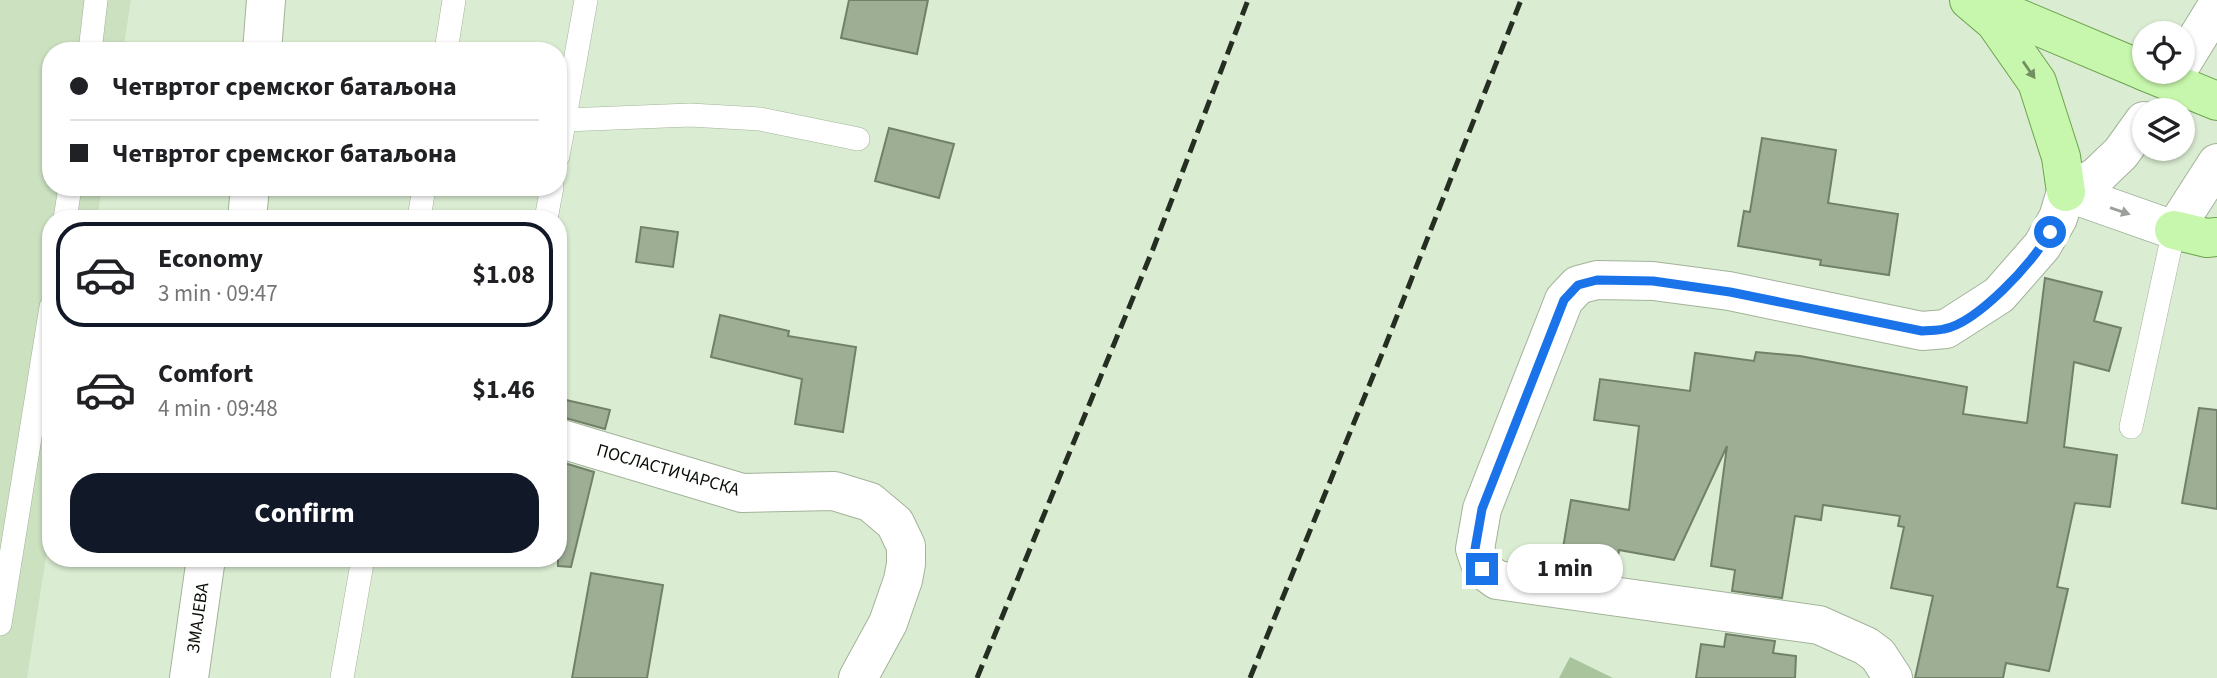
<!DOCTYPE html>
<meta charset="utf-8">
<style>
body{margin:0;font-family:"Source Sans 3",sans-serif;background:#f6f6f6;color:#202124;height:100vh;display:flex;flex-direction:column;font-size:26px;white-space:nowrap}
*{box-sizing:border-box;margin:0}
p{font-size:23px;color:#757577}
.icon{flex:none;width:38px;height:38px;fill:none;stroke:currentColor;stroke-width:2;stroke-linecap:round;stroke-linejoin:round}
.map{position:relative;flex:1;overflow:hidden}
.panel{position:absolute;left:42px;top:210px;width:525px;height:357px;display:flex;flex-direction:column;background:#fff;border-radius:28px;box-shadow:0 2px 5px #0004}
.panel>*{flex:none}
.hud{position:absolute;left:42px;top:42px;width:525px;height:154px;border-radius:28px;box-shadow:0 2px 5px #0004;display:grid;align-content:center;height:154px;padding:0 28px;background:#fff}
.buttons{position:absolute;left:2132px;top:21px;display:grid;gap:14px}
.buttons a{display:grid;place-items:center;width:63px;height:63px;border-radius:50%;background:#fff;box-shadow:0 2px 5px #0004;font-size:35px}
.end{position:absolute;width:32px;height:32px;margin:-16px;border:9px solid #1a73e8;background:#fff;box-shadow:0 0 0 4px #fff}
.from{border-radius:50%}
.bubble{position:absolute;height:49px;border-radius:24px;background:#fff;box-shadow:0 2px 5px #0004;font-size:23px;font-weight:700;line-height:49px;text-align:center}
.hud b{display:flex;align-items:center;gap:24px;height:66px;font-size:26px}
.hud b+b{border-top:2px solid #e0e0e0}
.hud i{width:18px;height:18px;background:#202124}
ul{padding:12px 0 0;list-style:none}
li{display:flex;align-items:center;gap:21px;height:105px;margin:0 14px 10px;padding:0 14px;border:4px solid transparent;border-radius:28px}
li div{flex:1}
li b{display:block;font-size:26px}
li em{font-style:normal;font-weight:700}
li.active{border-color:#111827}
li>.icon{width:63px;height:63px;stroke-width:1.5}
.button{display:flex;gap:14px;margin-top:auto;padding:14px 28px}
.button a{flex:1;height:80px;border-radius:28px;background:#111827;color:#fff;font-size:28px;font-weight:700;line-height:80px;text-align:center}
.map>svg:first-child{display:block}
.built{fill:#cbe1c0}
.green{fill:#aac59d}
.building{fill:#9dae95;stroke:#718169;stroke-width:2}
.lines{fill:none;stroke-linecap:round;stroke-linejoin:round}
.lane-casing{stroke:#a2b399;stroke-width:24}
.street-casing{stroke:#a2b399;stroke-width:40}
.primary-casing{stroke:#6da24e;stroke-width:40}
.lane{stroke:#fff;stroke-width:23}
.street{stroke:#fff;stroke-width:38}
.primary{stroke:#c7f7ac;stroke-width:38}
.rail{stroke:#262e22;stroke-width:5;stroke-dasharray:14 7;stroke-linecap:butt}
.oneway{fill:#728f62}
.oneway2{fill:#9d9f9c}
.route{stroke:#1a73e8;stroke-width:9}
.labels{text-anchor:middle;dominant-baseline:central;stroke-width:7;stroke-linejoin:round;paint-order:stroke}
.street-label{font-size:18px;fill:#0a1007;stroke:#fff}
</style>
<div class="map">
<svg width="2217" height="678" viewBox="0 0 2217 678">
<rect width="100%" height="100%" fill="#daecd2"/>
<polygon class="built" points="0,0 131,0 123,51 51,51 51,187 102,187 97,219 51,219 51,525 27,678 0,678"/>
<polygon class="green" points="1570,657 1613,678 1559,678"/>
<g class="building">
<polygon points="849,0 928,0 917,54 841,38"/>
<polygon points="889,128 954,144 939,198 875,181"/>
<polygon points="1762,138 1836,150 1828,203 1898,214 1889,275 1820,265 1821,260 1738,246 1744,211 1750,212"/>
<polygon points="641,227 678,232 673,267 636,262"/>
<polygon points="2045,278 2102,292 2094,321 2121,328 2109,371 2074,362 2064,447 2117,455 2110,507 2075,503 2057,587 2068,589 2049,671 2006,663 2003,678 1915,678 1933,596 1891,588 1904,527 1898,526 1900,516 1823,505 1821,520 1795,516 1782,598 1732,591 1735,570 1711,566 1727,446 1674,560 1619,550 1615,574 1560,566 1571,500 1629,510 1639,426 1594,420 1600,379 1690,391 1695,353 1754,361 1756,352 1800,356 1967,387 1963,414 2027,423"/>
<polygon points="720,315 789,331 788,336 856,347 843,432 795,424 802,379 711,357"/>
<polygon points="566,400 610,410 605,429 562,417"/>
<polygon points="2199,408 2217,410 2217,509 2182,503"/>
<polygon points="558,461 594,472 571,567 558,566"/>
<polygon points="591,573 663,585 647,678 572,678"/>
<polygon points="1726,634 1775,641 1773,653 1796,656 1795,678 1696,678 1701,644 1724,647"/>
</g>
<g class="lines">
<defs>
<g id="lane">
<polyline points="90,51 96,0"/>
<polyline points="446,51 454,0"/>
<polyline points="565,120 690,115 760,119 858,139"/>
<polyline points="558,156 586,0"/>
<polyline points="65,219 70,187"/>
<polyline points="419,219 424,187"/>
<polyline points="546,219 552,187"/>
<polyline points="2131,427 2174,230"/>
<polyline points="0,624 51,307"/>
<polyline points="342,678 363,558"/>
</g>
<g id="street">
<polyline points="262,51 266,0"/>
<polyline points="2182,63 2217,6"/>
<polyline points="2066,192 2174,230 2217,163"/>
<polyline points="2066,192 2096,177 2121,153 2144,121"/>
<polyline points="247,219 250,187"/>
<polyline points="558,438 742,493 834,491 870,502 895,523 906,546 906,564 903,580 888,623 858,678"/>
<polyline points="189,678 206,558"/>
<polyline points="1893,678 1878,655 1866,646 1819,625 1497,580 1482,569 1475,549 1482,509 1564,300 1578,285 1597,280 1653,281 1729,291 1922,331 1946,329 1999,295 2042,246 2058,218 2066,192"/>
</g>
<g id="primary">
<polyline points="1969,0 1995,22 2037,82 2061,157 2066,192"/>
<polyline points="1980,2 2144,71"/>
<polyline points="2146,72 2217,101"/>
<polyline points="2174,230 2207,238 2217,237"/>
</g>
</defs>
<use href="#lane" class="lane-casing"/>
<use href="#street" class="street-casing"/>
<use href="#primary" class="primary-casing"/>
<use href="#lane" class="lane"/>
<use href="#street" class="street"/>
<use href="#primary" class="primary"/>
<g class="rail">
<polyline points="977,678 1153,249 1248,0"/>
<polyline points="1250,678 1386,344 1521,0"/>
</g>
</g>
<defs><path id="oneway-solid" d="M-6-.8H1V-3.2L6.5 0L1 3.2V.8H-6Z" transform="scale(1.75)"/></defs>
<use class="oneway" href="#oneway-solid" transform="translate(2029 70) rotate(55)"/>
<use class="oneway2" href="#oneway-solid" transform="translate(2120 211) rotate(19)"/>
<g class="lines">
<path class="route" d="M1482,569L1475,549L1482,509L1564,300L1578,285L1597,280L1653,281L1730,292L1922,331C1929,330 1937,331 1944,329C1977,323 2034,262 2050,232"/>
</g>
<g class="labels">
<g class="street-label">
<text transform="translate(668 470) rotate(16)">ПОСЛАСТИЧАРСКА</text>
<text transform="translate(198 618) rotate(-82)">ЗМАЈЕВА</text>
</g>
</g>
</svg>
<div class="buttons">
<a><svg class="icon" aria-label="locate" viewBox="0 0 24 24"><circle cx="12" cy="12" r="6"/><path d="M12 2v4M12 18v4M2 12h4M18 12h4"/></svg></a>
<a><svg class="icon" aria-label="layers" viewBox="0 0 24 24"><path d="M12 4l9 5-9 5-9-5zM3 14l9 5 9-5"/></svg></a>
</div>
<i class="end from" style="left:2050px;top:232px"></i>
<i class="end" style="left:1482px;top:569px"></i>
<div class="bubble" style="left:1507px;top:544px;width:116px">1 min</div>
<div class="hud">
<b><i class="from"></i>Четвртог сремског батаљона</b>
<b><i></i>Четвртог сремског батаљона</b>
</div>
<section class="panel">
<ul>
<li class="active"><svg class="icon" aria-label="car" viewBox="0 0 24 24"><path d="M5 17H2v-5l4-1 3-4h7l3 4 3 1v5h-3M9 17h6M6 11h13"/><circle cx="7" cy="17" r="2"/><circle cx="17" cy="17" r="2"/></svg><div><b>Economy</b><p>3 min · 09:47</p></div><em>$1.08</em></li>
<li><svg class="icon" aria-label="car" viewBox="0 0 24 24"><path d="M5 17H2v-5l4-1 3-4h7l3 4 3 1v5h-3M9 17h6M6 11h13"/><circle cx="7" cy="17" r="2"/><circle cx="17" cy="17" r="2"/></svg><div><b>Comfort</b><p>4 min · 09:48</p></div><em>$1.46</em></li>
</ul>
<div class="button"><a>Confirm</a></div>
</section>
</div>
